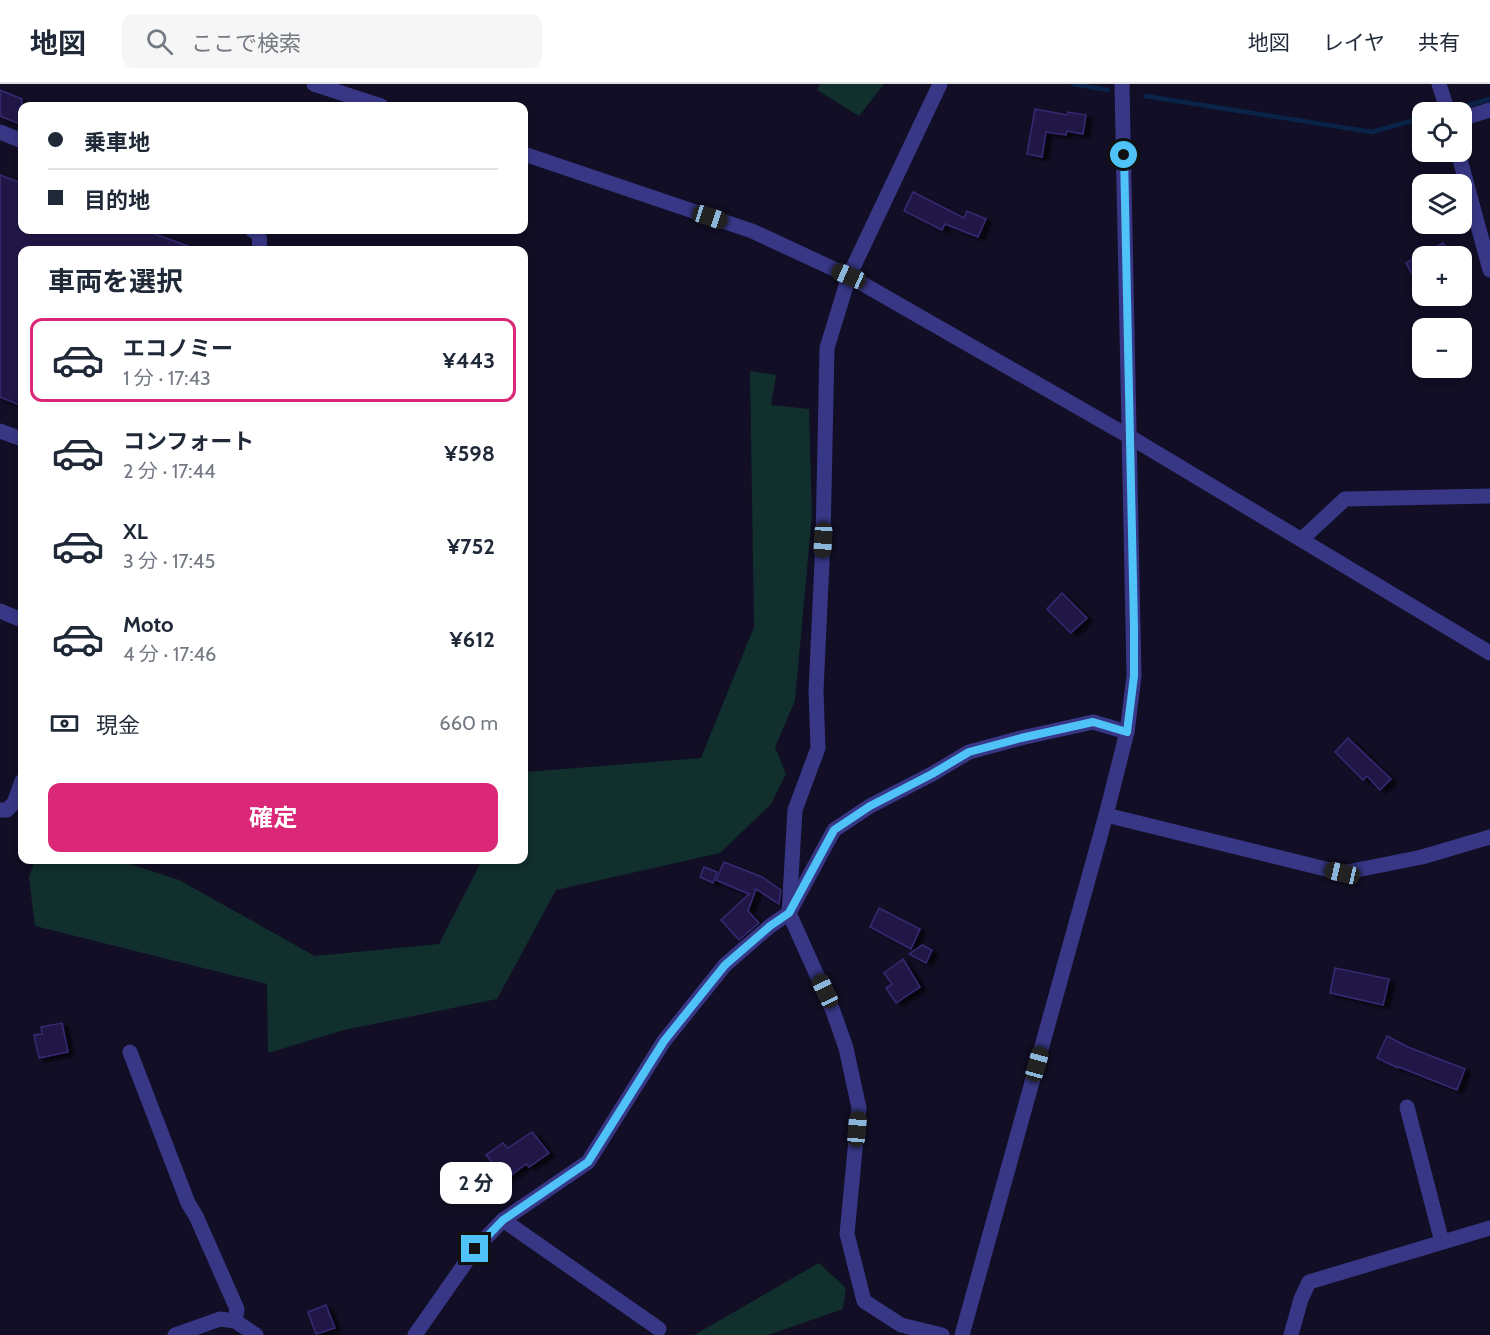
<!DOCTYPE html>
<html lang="ja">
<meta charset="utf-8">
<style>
body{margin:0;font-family:Cabin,"Noto Sans JP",sans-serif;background:#f6f6f7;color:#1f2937;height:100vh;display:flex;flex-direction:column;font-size:22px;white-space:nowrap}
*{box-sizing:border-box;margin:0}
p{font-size:20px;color:#747a83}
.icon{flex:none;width:33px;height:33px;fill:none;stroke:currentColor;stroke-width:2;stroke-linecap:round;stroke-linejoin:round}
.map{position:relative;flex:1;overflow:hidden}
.drawer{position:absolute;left:18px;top:162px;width:510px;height:618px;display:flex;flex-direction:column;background:#fff;border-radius:12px;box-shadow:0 3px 9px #0003}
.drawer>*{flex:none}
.hud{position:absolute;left:18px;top:18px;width:510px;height:132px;border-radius:12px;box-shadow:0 3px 9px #0003;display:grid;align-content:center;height:132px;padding:0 30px;background:#fff}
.controls{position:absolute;left:1412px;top:18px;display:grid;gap:12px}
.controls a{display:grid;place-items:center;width:60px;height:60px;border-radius:12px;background:#fff;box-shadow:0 3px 9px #0003;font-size:30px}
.end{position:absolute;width:27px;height:27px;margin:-14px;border:8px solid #4fc3f7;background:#111;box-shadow:0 0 0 3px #111}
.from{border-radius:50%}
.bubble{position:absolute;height:42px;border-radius:12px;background:#fff;box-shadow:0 3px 9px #0003;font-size:20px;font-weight:700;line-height:42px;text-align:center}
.car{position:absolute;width:18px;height:36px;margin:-18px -9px;border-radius:8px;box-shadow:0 0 4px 2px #0007;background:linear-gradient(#222 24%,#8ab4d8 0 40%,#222 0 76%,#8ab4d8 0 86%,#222 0)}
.hud b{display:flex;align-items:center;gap:21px;height:57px;font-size:22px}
.hud b+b{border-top:2px solid #e0e1e3}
.hud i{width:15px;height:15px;background:#1f2937}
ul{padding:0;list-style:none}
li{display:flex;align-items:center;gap:18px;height:84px;margin:0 12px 9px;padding:0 18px;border:3px solid transparent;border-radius:12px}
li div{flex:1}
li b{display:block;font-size:22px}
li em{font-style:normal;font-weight:700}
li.active{border-color:#db2777}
li>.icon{width:54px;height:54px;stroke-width:1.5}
h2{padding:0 30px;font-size:27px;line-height:72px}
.pay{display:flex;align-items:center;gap:15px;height:66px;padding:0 30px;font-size:22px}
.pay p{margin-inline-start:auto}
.cta{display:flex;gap:12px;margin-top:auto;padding:12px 30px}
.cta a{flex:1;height:69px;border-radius:12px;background:#db2777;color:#fff;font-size:24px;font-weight:700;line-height:69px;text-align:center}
header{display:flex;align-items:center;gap:36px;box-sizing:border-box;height:84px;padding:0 30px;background:#fff;border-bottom:2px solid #e0e1e3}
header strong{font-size:28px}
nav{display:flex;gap:33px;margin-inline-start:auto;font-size:21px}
.search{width:420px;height:54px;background:#f6f6f7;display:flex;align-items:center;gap:15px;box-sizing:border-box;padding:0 21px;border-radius:12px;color:#747a83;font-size:22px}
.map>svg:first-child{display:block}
.green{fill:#102f2d}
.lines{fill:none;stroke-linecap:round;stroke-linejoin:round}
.stream{stroke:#0a2348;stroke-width:4.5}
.building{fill:#201947;stroke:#362a73;stroke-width:1.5;filter:url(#shadow)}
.minor{stroke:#373786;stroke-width:15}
.route{stroke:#4fc3f7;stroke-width:8}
</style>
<header>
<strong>地図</strong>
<div class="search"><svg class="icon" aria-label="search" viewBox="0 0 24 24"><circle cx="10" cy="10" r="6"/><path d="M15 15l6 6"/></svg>ここで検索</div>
<nav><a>地図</a><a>レイヤ</a><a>共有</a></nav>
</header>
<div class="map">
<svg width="1490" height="1251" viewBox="0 0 1490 1251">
<defs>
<filter id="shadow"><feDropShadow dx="6" dy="3.5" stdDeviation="1.5" flood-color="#0009"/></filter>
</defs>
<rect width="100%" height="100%" fill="#110e25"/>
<g class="green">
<polygon points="820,0 884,0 859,32 817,6"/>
<polygon points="750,287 776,291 771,321 809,325 812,431 795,617 775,663 786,690 771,720 720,769 556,806 497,915 344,946 268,969 267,900 35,842 29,793 35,776 118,776 179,796 315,872 439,860 482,776 524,776 524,692 526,688 701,674 754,543"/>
<polygon points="819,1179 846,1204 843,1225 768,1251 694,1251"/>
</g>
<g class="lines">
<g class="stream">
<polyline points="1073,0 1108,6"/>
<polyline points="1145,12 1372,48 1422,34"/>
<polyline points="1451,26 1490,15"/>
</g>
</g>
<g class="building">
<polygon points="0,6 22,15 22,41 0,32"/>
<polygon points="1035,25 1067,31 1068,28 1086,31 1083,50 1067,47 1066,51 1046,48 1042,73 1027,70"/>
<polygon points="0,91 22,99 22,146 144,146 196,165 22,166 22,322 0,313"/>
<polygon points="913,108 964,134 967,127 986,135 978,153 945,140 942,146 904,127"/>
<polygon points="1443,159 1451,172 1422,172 1422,208 1406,179"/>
<polygon points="1062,509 1087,534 1071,549 1047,525"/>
<polygon points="1348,654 1391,695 1380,706 1367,692 1363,696 1335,668"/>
<polygon points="724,778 762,793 781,806 779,820 756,805 748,827 759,839 739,856 721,836 749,810 716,796"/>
<polygon points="704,783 717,788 713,799 700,793"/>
<polygon points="879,824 920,845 911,865 870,843"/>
<polygon points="922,861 932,866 926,879 909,870"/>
<polygon points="903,875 920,903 896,919 886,904 892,900 884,889"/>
<polygon points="1335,884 1389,895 1383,921 1330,909"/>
<polygon points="62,939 68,968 39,974 34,951 42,950 41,943"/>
<polygon points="1387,952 1408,963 1465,985 1457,1006 1399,983 1398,984 1377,974"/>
<polygon points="532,1048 549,1069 529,1083 526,1080 506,1095 486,1071 503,1059 508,1064"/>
<polygon points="326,1221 335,1244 316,1250 308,1228"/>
</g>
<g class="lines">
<g class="minor">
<polyline points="314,0 381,22"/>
<polyline points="940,0 849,192 827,264 823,456 816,607 818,664 795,726 789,829 833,927 846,964 859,1024 847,1150 864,1217 901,1241 942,1251"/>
<polyline points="1439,0 1448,28"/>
<polyline points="1461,35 1490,26"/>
<polyline points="0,48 22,57"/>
<polyline points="1458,68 1490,186"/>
<polyline points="524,70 752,147 849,192 1130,353 1490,569"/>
<path d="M252,146C261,149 260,158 259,166"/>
<polyline points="0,347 22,355"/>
<polyline points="1302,455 1345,415 1490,412"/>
<polyline points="0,527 22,536"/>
<polyline points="0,726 7,726 14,719 22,697"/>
<polyline points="1106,731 1342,789 1422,773 1490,753"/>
<polyline points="130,968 188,1119 196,1132 237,1225 235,1237"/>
<polyline points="1407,1023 1442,1158"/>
<polyline points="503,1136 659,1245"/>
<polyline points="175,1251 220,1235 235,1237 256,1251"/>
<polyline points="415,1251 475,1165 503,1136 588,1078 664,957 725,881 770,842 789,829 834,746 870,722 932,690 969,668 1021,654 1093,638 1127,648"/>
<polyline points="962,1251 1106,731 1127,648 1134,592 1122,0"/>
<polyline points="1291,1251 1301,1215 1309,1198 1490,1144"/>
</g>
</g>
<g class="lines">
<polyline class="route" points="475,1165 503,1136 588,1078 664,957 725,881 770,842 789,829 834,746 870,722 932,690 969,668 1021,654 1093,638 1127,648 1134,592 1134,544 1124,71"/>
</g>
</svg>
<div class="controls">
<a><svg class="icon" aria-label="locate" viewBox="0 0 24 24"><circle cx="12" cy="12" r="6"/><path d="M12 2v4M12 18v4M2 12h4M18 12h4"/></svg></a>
<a><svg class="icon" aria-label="layers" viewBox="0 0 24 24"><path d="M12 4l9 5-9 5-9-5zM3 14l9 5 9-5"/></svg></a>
<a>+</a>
<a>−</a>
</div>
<i class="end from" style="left:1124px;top:71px"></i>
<i class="end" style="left:475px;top:1165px"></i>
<div class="bubble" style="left:440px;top:1078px;width:72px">2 分</div>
<i class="car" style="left:710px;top:133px;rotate:108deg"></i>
<i class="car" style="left:849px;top:192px;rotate:294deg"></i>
<i class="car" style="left:823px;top:456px;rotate:183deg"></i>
<i class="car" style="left:1342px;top:789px;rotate:283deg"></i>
<i class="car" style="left:825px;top:907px;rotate:335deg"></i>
<i class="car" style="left:1037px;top:980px;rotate:16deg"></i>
<i class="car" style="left:857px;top:1045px;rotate:5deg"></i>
<div class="hud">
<b><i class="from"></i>乗車地</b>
<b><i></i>目的地</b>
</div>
<section class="drawer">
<h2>車両を選択</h2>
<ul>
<li class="active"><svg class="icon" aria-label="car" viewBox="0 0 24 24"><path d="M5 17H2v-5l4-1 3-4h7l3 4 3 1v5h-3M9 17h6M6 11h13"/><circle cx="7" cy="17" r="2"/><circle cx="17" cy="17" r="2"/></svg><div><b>エコノミー</b><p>1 分 · 17:43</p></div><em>¥443</em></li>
<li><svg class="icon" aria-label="car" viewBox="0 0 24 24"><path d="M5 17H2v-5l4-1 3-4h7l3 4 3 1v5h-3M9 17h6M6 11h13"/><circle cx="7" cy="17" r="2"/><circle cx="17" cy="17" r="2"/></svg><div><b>コンフォート</b><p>2 分 · 17:44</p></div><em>¥598</em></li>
<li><svg class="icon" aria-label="car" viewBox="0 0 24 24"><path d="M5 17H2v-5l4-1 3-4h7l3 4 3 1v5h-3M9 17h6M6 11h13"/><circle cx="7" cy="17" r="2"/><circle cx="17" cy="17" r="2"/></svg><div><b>XL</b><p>3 分 · 17:45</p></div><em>¥752</em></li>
<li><svg class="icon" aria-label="car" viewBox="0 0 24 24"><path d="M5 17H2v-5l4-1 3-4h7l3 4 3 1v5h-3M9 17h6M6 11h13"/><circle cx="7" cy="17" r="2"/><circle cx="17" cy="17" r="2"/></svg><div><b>Moto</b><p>4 分 · 17:46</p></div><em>¥612</em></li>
</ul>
<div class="pay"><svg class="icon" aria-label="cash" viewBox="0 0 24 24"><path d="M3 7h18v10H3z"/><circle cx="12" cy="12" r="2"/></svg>現金<p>660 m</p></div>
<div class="cta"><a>確定</a></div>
</section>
</div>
